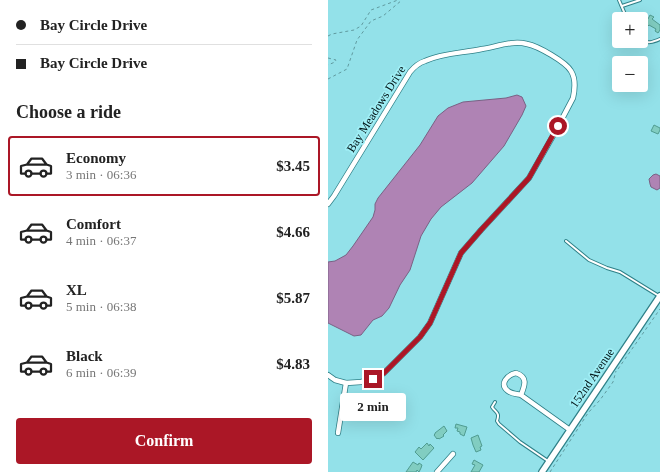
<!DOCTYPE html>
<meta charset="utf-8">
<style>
body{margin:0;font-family:"Times New Roman",serif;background:#f2f2f2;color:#222;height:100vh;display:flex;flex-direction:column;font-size:15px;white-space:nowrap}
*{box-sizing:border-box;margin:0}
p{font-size:13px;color:#767676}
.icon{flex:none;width:22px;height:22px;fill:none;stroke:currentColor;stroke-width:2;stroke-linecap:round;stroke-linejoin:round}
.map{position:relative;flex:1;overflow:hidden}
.panel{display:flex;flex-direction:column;background:#fff;width:328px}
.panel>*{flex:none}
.top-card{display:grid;align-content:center;height:88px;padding:0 16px;background:#fff}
.controls{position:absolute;left:284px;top:12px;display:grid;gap:8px}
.controls a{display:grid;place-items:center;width:36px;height:36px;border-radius:4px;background:#fff;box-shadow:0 4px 16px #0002;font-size:20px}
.end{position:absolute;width:18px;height:18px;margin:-9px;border:5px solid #ab1726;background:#fff;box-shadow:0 0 0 2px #fff}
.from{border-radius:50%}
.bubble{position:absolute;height:28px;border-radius:4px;background:#fff;box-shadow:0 4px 16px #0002;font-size:13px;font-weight:700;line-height:28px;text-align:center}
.top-card b{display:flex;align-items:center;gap:14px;height:38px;font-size:15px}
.top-card b+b{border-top:1px solid #e0e0e0}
.top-card i{width:10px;height:10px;background:#222}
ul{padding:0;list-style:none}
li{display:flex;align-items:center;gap:12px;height:60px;margin:0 8px 6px;padding:0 8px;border:2px solid transparent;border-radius:4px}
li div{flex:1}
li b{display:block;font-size:15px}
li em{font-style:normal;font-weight:700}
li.selected{border-color:#ab1726}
li>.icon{width:36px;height:36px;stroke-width:1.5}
h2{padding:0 16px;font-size:18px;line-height:48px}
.primary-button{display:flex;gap:8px;margin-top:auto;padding:8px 16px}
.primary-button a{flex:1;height:46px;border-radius:4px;background:#ab1726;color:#fff;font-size:16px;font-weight:700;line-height:46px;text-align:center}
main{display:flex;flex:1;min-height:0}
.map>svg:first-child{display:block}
.water{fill:#af83b4;stroke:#7a6184}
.building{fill:#81cdc1;stroke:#509c91}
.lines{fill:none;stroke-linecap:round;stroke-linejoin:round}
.service-casing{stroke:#2f8088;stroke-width:4}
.minor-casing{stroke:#2f8088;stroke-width:6}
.tertiary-casing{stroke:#2f8088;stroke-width:8}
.path{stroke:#609a9f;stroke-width:1;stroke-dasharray:3 3;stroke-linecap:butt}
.service{stroke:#fff;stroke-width:2}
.minor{stroke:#fff;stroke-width:4.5}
.tertiary{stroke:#fff;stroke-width:5.5}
.route{stroke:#ab1726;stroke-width:5}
.labels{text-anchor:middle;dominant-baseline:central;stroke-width:3.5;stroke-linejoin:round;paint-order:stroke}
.street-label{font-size:12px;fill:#001315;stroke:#a0eff6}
</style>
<main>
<section class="panel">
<div class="top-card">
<b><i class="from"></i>Bay Circle Drive</b>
<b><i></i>Bay Circle Drive</b>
</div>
<h2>Choose a ride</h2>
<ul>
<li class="selected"><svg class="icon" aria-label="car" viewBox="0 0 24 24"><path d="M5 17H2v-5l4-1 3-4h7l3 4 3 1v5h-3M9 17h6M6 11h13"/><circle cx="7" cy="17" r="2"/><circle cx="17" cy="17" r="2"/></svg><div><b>Economy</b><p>3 min · 06:36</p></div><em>$3.45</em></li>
<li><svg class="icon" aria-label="car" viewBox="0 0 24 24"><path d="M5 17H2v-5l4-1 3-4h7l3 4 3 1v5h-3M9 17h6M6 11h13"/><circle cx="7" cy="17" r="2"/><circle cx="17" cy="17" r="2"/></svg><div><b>Comfort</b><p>4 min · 06:37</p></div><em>$4.66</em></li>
<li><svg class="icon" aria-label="car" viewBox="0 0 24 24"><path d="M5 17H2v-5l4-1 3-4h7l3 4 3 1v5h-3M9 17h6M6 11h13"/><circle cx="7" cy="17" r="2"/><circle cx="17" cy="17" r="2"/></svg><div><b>XL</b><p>5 min · 06:38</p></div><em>$5.87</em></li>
<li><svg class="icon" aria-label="car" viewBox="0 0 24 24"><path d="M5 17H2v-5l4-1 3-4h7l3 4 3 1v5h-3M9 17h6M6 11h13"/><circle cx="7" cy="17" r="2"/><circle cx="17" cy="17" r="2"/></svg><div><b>Black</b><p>6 min · 06:39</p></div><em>$4.83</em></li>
</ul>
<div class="primary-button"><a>Confirm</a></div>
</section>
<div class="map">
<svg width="332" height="472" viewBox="0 0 332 472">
<rect width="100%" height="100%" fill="#93e1e9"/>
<g class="water">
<polygon points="189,95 194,97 198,106 194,115 176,146 144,183 113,207 103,219 93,236 82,270 72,285 61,308 54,316 45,320 33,335 26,336 0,323 0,262 7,261 18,255 25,246 45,217 47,210 47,204 50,198 92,145 110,116 120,108 135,102 178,98"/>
<polygon points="328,174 332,176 332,188 329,190 323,187 322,184 321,179 325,175"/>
</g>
<g class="building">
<polygon points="322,15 326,17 324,19 332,25 332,30 330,33 327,31 328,29 321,25 320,26 314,23 319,18 320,19"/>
<polygon points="326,125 332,128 332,130 330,134 323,131"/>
<polygon points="128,424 139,427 136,436 132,434 132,432 129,431 130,428 127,428"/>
<polygon points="116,426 119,431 115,435 116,436 111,439 110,438 109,439 106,435 107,434 107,433"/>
<polygon points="150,435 154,446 152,447 153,450 148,452 145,445 143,438"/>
<polygon points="99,443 101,446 102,444 106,448 95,460 87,452 91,447 93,449"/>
<polygon points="146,460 155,465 151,472 143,472 147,465 144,464"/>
<polygon points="85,462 90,465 91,463 94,465 93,468 91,472 89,470 88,472 78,472"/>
</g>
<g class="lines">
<defs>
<g id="service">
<polyline points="291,0 299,19"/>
<polyline points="294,6 312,0"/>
<path d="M313,40C320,44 325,42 332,39"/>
<polyline points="238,241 261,260 279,268 292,272 331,296"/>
<path d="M167,402L164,407C168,413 172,412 169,421L171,424L192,442L220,461"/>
</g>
<g id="minor">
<path d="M0,204L6,196L82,72C86,67 91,63 97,61C114,53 135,53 154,49C168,47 184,40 199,44C210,46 238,62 243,71C248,79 247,89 245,98L226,134L201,178L153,230L133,253L102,323L92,337L56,373L45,379L33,382L18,383L7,380L0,375"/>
<path d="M193,395C189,394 184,394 180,391C171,384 179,375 188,373C200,377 197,385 193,395L242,430"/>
<polyline points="10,433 18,383"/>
<polyline points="109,472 125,454"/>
</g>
<polyline id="tertiary" points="214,472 332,296"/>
</defs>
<use href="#service" class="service-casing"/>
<use href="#minor" class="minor-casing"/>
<use href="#tertiary" class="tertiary-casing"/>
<g class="path">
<polyline points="0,36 4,34 26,30 33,26 43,10 70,0"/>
<polyline points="0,58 8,60 7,62 0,65"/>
<polyline points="0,79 19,69 29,40 43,21 55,16 74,0"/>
<polyline points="290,369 332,309"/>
<polyline points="222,472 260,413 272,400 285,382 288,371"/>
</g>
<use href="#service" class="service"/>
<use href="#minor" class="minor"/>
<use href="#tertiary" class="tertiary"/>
</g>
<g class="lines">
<polyline class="route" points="45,379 56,373 92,337 102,323 133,253 153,230 201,178 230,126"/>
</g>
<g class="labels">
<g class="street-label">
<text transform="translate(48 109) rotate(-58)">Bay Meadows Drive</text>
<text transform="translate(264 378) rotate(-56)">152nd Avenue</text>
</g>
</g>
</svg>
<div class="controls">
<a>+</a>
<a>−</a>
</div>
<i class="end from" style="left:230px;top:126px"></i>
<i class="end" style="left:45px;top:379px"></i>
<div class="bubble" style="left:12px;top:393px;width:66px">2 min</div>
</div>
</main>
